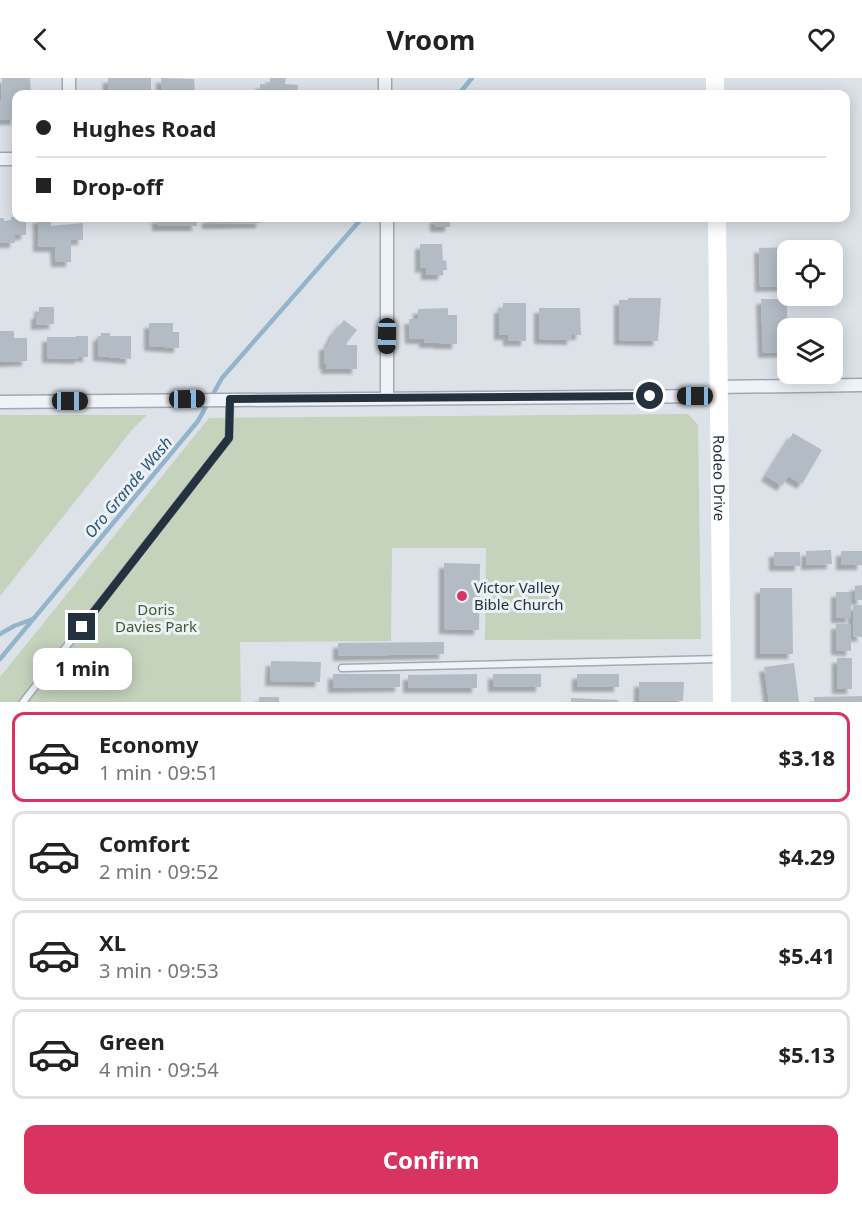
<!DOCTYPE html>
<meta charset="utf-8">
<style>
body{margin:0;font-family:"Noto Sans",sans-serif;background:#f2f2f2;color:#222;height:100vh;display:flex;flex-direction:column;font-size:22px;white-space:nowrap}
*{box-sizing:border-box;margin:0}
p{font-size:20px;color:#767676}
.icon{flex:none;width:33px;height:33px;fill:none;stroke:currentColor;stroke-width:2;stroke-linecap:round;stroke-linejoin:round}
.map{position:relative;height:624px;overflow:hidden}
.side{display:flex;flex-direction:column;background:#fff;flex:1}
.side>*{flex:none}
.banner{position:absolute;left:12px;top:12px;width:838px;height:132px;border-radius:12px;box-shadow:0 3px 15px #0003;display:grid;align-content:center;height:132px;padding:0 24px;background:#fff}
.buttons{position:absolute;left:777px;top:162px;display:grid;gap:12px}
.buttons a{display:grid;place-items:center;width:66px;height:66px;border-radius:12px;background:#fff;box-shadow:0 3px 15px #0003;font-size:30px}
.end{position:absolute;width:27px;height:27px;margin:-14px;border:8px solid #24313f;background:#fff;box-shadow:0 0 0 3px #fff}
.from{border-radius:50%}
.bubble{position:absolute;height:42px;border-radius:12px;background:#fff;box-shadow:0 3px 15px #0003;font-size:20px;font-weight:700;line-height:42px;text-align:center}
.car{position:absolute;width:18px;height:36px;margin:-18px -9px;border-radius:8px;box-shadow:0 0 4px 2px #0007;background:linear-gradient(#222 24%,#8ab4d8 0 40%,#222 0 76%,#8ab4d8 0 86%,#222 0)}
.banner b{display:flex;align-items:center;gap:21px;height:57px;font-size:22px}
.banner b+b{border-top:2px solid #e0e0e0}
.banner i{width:15px;height:15px;background:#222}
ul{padding:10px 0 0;list-style:none}
li{display:flex;align-items:center;gap:18px;height:90px;margin:0 12px 9px;padding:0 12px;border:3px solid #e0e0e0;border-radius:12px}
li div{flex:1}
li b{display:block;font-size:22px}
li em{font-style:normal;font-weight:700}
li.on{border-color:#d93461}
li>.icon{width:54px;height:54px;stroke-width:1.5}
.button{display:flex;gap:12px;margin-top:auto;padding:12px 24px}
.button a{flex:1;height:69px;border-radius:12px;background:#d93461;color:#fff;font-size:24px;font-weight:700;line-height:69px;text-align:center}
header{display:flex;justify-content:space-between;align-items:center;height:78px;padding:0 24px;background:#fff;font-size:27px;font-weight:700}
.map>svg:first-child{display:block}
.green{fill:#c5d2bc}
.lines{fill:none;stroke-linecap:round;stroke-linejoin:round}
.stream{stroke:#93b5cb;stroke-width:4.5}
.building{fill:#b3bcc5;filter:url(#shadow)}
.lane-casing{stroke:#a1a9b2;stroke-width:9}
.street-casing{stroke:#a1a9b2;stroke-width:15}
.lane{stroke:#eff2f6;stroke-width:6}
.street{stroke:#eff2f6;stroke-width:12}
.secondary{stroke:#fff;stroke-width:18}
.route{stroke:#24313f;stroke-width:8}
.poi-dot{fill:#d93461;stroke:#ebf1f5;stroke-width:2}
.labels{text-anchor:middle;dominant-baseline:central;stroke-width:6;stroke-linejoin:round;paint-order:stroke}
.street-label{font-size:15px;fill:#24313f;stroke:#ebf1f5}
.poi-label{font-size:15px;fill:#24313f;stroke:#ebf1f5;text-anchor:start}
.park-label{font-size:15px;fill:#3e5c31;stroke:#ebf1f5}
.water-label{font-size:16px;font-style:italic;fill:#2b5676;stroke:#ebf1f5}
</style>
<header><svg class="icon" aria-label="back" viewBox="0 0 24 24"><path d="M15 5l-7 7 7 7"/></svg>Vroom<svg class="icon" aria-label="heart" viewBox="0 0 24 24"><path d="M12 20l-8-8c-3-5 5-10 8-4 3-6 11-1 8 4z"/></svg></header>
<div class="map">
<svg width="862" height="624" viewBox="0 0 862 624">
<defs>
<filter id="shadow"><feDropShadow dx="-5" dy="5" stdDeviation="1.5" flood-color="#0004"/></filter>
</defs>
<rect width="100%" height="100%" fill="#dce2e8"/>
<g class="green">
<polygon points="688,336 698,347 701,561 485,562 486,470 392,470 391,563 240,564 241,624 0,624 0,599 209,340"/>
<polygon points="0,337 147,337 131,353 0,518"/>
</g>
<g class="lines">
<g class="stream">
<polyline points="459,16 472,0"/>
<polyline points="0,556 14,548 33,541"/>
<polyline points="0,581 198,343 222,300 362,140"/>
</g>
</g>
<g class="building">
<polygon points="2,0 30,0 31,16 16,16 16,42 0,42"/>
<rect x="108" y="0" width="43" height="16"/>
<polygon points="161,0 194,1 195,16 162,16"/>
<polygon points="270,0 286,0 285,6 298,7 298,16 260,16 260,6 270,7"/>
<polygon points="11,139 26,140 26,157 15,157 15,165 0,165 0,140 4,140 4,143 11,142"/>
<polygon points="38,140 51,140 51,148 83,145 83,162 71,162 71,184 56,184 55,169 38,169"/>
<polygon points="157,140 196,140 197,148 157,148"/>
<polygon points="207,140 261,140 261,145 207,146"/>
<rect x="435" y="140" width="15" height="9"/>
<polygon points="420,166 442,166 443,183 446,182 447,192 443,192 443,197 426,197 426,189 420,190"/>
<polygon points="795,169 795,172 788,172 788,208 760,209 759,170"/>
<polygon points="628,220 661,220 658,263 619,262 619,222 628,222"/>
<polygon points="761,221 787,221 788,274 763,275"/>
<polygon points="503,225 526,225 526,263 508,263 508,257 499,257 499,230 503,230"/>
<polygon points="39,229 54,229 54,246 36,247 36,236 39,236"/>
<polygon points="448,230 448,237 457,237 457,266 439,266 439,265 424,265 424,261 410,261 409,241 418,241 418,231"/>
<polygon points="539,230 580,230 581,257 572,257 572,262 539,261"/>
<polygon points="344,242 357,252 347,264 347,267 357,267 357,291 326,291 326,286 324,286 324,267 328,267 334,254"/>
<polygon points="149,245 173,245 173,254 179,254 179,270 149,268"/>
<polygon points="0,253 14,253 14,260 27,260 27,283 0,284"/>
<polygon points="101,255 110,255 110,258 131,258 131,281 98,278 98,258 101,258"/>
<polygon points="76,258 88,258 88,279 79,279 79,281 47,280 47,259 76,259"/>
<polygon points="793,355 822,372 802,406 788,398 782,408 766,398"/>
<polygon points="831,472 832,486 806,487 806,473"/>
<rect x="841" y="473" width="21" height="14"/>
<rect x="774" y="474" width="26" height="14"/>
<polygon points="444,485 480,486 479,552 444,551"/>
<polygon points="862,507 862,522 855,522 855,508"/>
<polygon points="760,510 792,510 793,576 760,576"/>
<rect x="836" y="514" width="15" height="26"/>
<polygon points="853,527 862,527 862,559 853,558"/>
<polygon points="836,546 851,546 851,573 836,572"/>
<polygon points="444,564 444,576 338,578 338,565"/>
<rect x="837" y="580" width="15" height="31"/>
<polygon points="271,583 321,584 320,604 270,603"/>
<polygon points="794,585 799,624 769,624 764,589"/>
<polygon points="333,596 400,596 400,609 333,610"/>
<polygon points="477,596 477,610 408,610 408,597"/>
<rect x="493" y="596" width="48" height="13"/>
<rect x="577" y="596" width="42" height="13"/>
<polygon points="639,604 684,604 683,623 639,623"/>
<polygon points="862,618 862,624 814,624 814,619"/>
<rect x="259" y="619" width="20" height="5"/>
<polygon points="571,620 618,622 618,624 571,624"/>
</g>
<g class="lines">
<defs>
<g id="lane">
<polyline points="342,590 721,581"/>
<polyline points="23,624 229,360 230,322"/>
</g>
<g id="street">
<polyline points="69,0 69,16"/>
<polyline points="385,0 385,16"/>
<polyline points="0,81 16,81"/>
<polyline points="718,309 862,307"/>
<polyline points="387,320 387,140"/>
<polyline points="0,324 719,318"/>
</g>
</defs>
<use href="#lane" class="lane-casing"/>
<use href="#street" class="street-casing"/>
<use href="#lane" class="lane"/>
<use href="#street" class="street"/>
<g class="secondary">
<polyline points="715,0 715,16"/>
<path id="s1" d="M717,140L722,624"/>
</g>
</g>
<g class="lines">
<polyline class="route" points="82,549 229,360 230,321 650,318"/>
</g>
<circle class="poi-dot" cx="462" cy="518" r="6"/>
<g class="labels">
<g class="street-label">
<text stroke="none"><textPath href="#s1" startOffset="260">Rodeo Drive</textPath></text>
</g>
<g class="poi-label">
<text x="474" y="509">Victor Valley<tspan x="474" dy="17">Bible Church</tspan></text>
</g>
<g class="park-label">
<text x="156" y="531">Doris<tspan x="156" dy="17">Davies Park</tspan></text>
</g>
<g class="water-label">
<text transform="translate(128 409) rotate(-50)">Oro Grande Wash</text>
</g>
</g>
</svg>
<div class="buttons">
<a><svg class="icon" aria-label="locate" viewBox="0 0 24 24"><circle cx="12" cy="12" r="6"/><path d="M12 2v4M12 18v4M2 12h4M18 12h4"/></svg></a>
<a><svg class="icon" aria-label="layers" viewBox="0 0 24 24"><path d="M12 4l9 5-9 5-9-5zM3 14l9 5 9-5"/></svg></a>
</div>
<i class="end from" style="left:650px;top:318px"></i>
<i class="end" style="left:82px;top:549px"></i>
<div class="bubble" style="left:33px;top:570px;width:99px">1 min</div>
<i class="car" style="left:387px;top:258px;rotate:181deg"></i>
<i class="car" style="left:695px;top:318px;rotate:270deg"></i>
<i class="car" style="left:187px;top:321px;rotate:89deg"></i>
<i class="car" style="left:70px;top:323px;rotate:90deg"></i>
<div class="banner">
<b><i class="from"></i>Hughes Road</b>
<b><i></i>Drop-off</b>
</div>
</div>
<section class="side">
<ul>
<li class="on"><svg class="icon" aria-label="car" viewBox="0 0 24 24"><path d="M5 17H2v-5l4-1 3-4h7l3 4 3 1v5h-3M9 17h6M6 11h13"/><circle cx="7" cy="17" r="2"/><circle cx="17" cy="17" r="2"/></svg><div><b>Economy</b><p>1 min · 09:51</p></div><em>$3.18</em></li>
<li><svg class="icon" aria-label="car" viewBox="0 0 24 24"><path d="M5 17H2v-5l4-1 3-4h7l3 4 3 1v5h-3M9 17h6M6 11h13"/><circle cx="7" cy="17" r="2"/><circle cx="17" cy="17" r="2"/></svg><div><b>Comfort</b><p>2 min · 09:52</p></div><em>$4.29</em></li>
<li><svg class="icon" aria-label="car" viewBox="0 0 24 24"><path d="M5 17H2v-5l4-1 3-4h7l3 4 3 1v5h-3M9 17h6M6 11h13"/><circle cx="7" cy="17" r="2"/><circle cx="17" cy="17" r="2"/></svg><div><b>XL</b><p>3 min · 09:53</p></div><em>$5.41</em></li>
<li><svg class="icon" aria-label="car" viewBox="0 0 24 24"><path d="M5 17H2v-5l4-1 3-4h7l3 4 3 1v5h-3M9 17h6M6 11h13"/><circle cx="7" cy="17" r="2"/><circle cx="17" cy="17" r="2"/></svg><div><b>Green</b><p>4 min · 09:54</p></div><em>$5.13</em></li>
</ul>
<div class="button"><a>Confirm</a></div>
</section>
